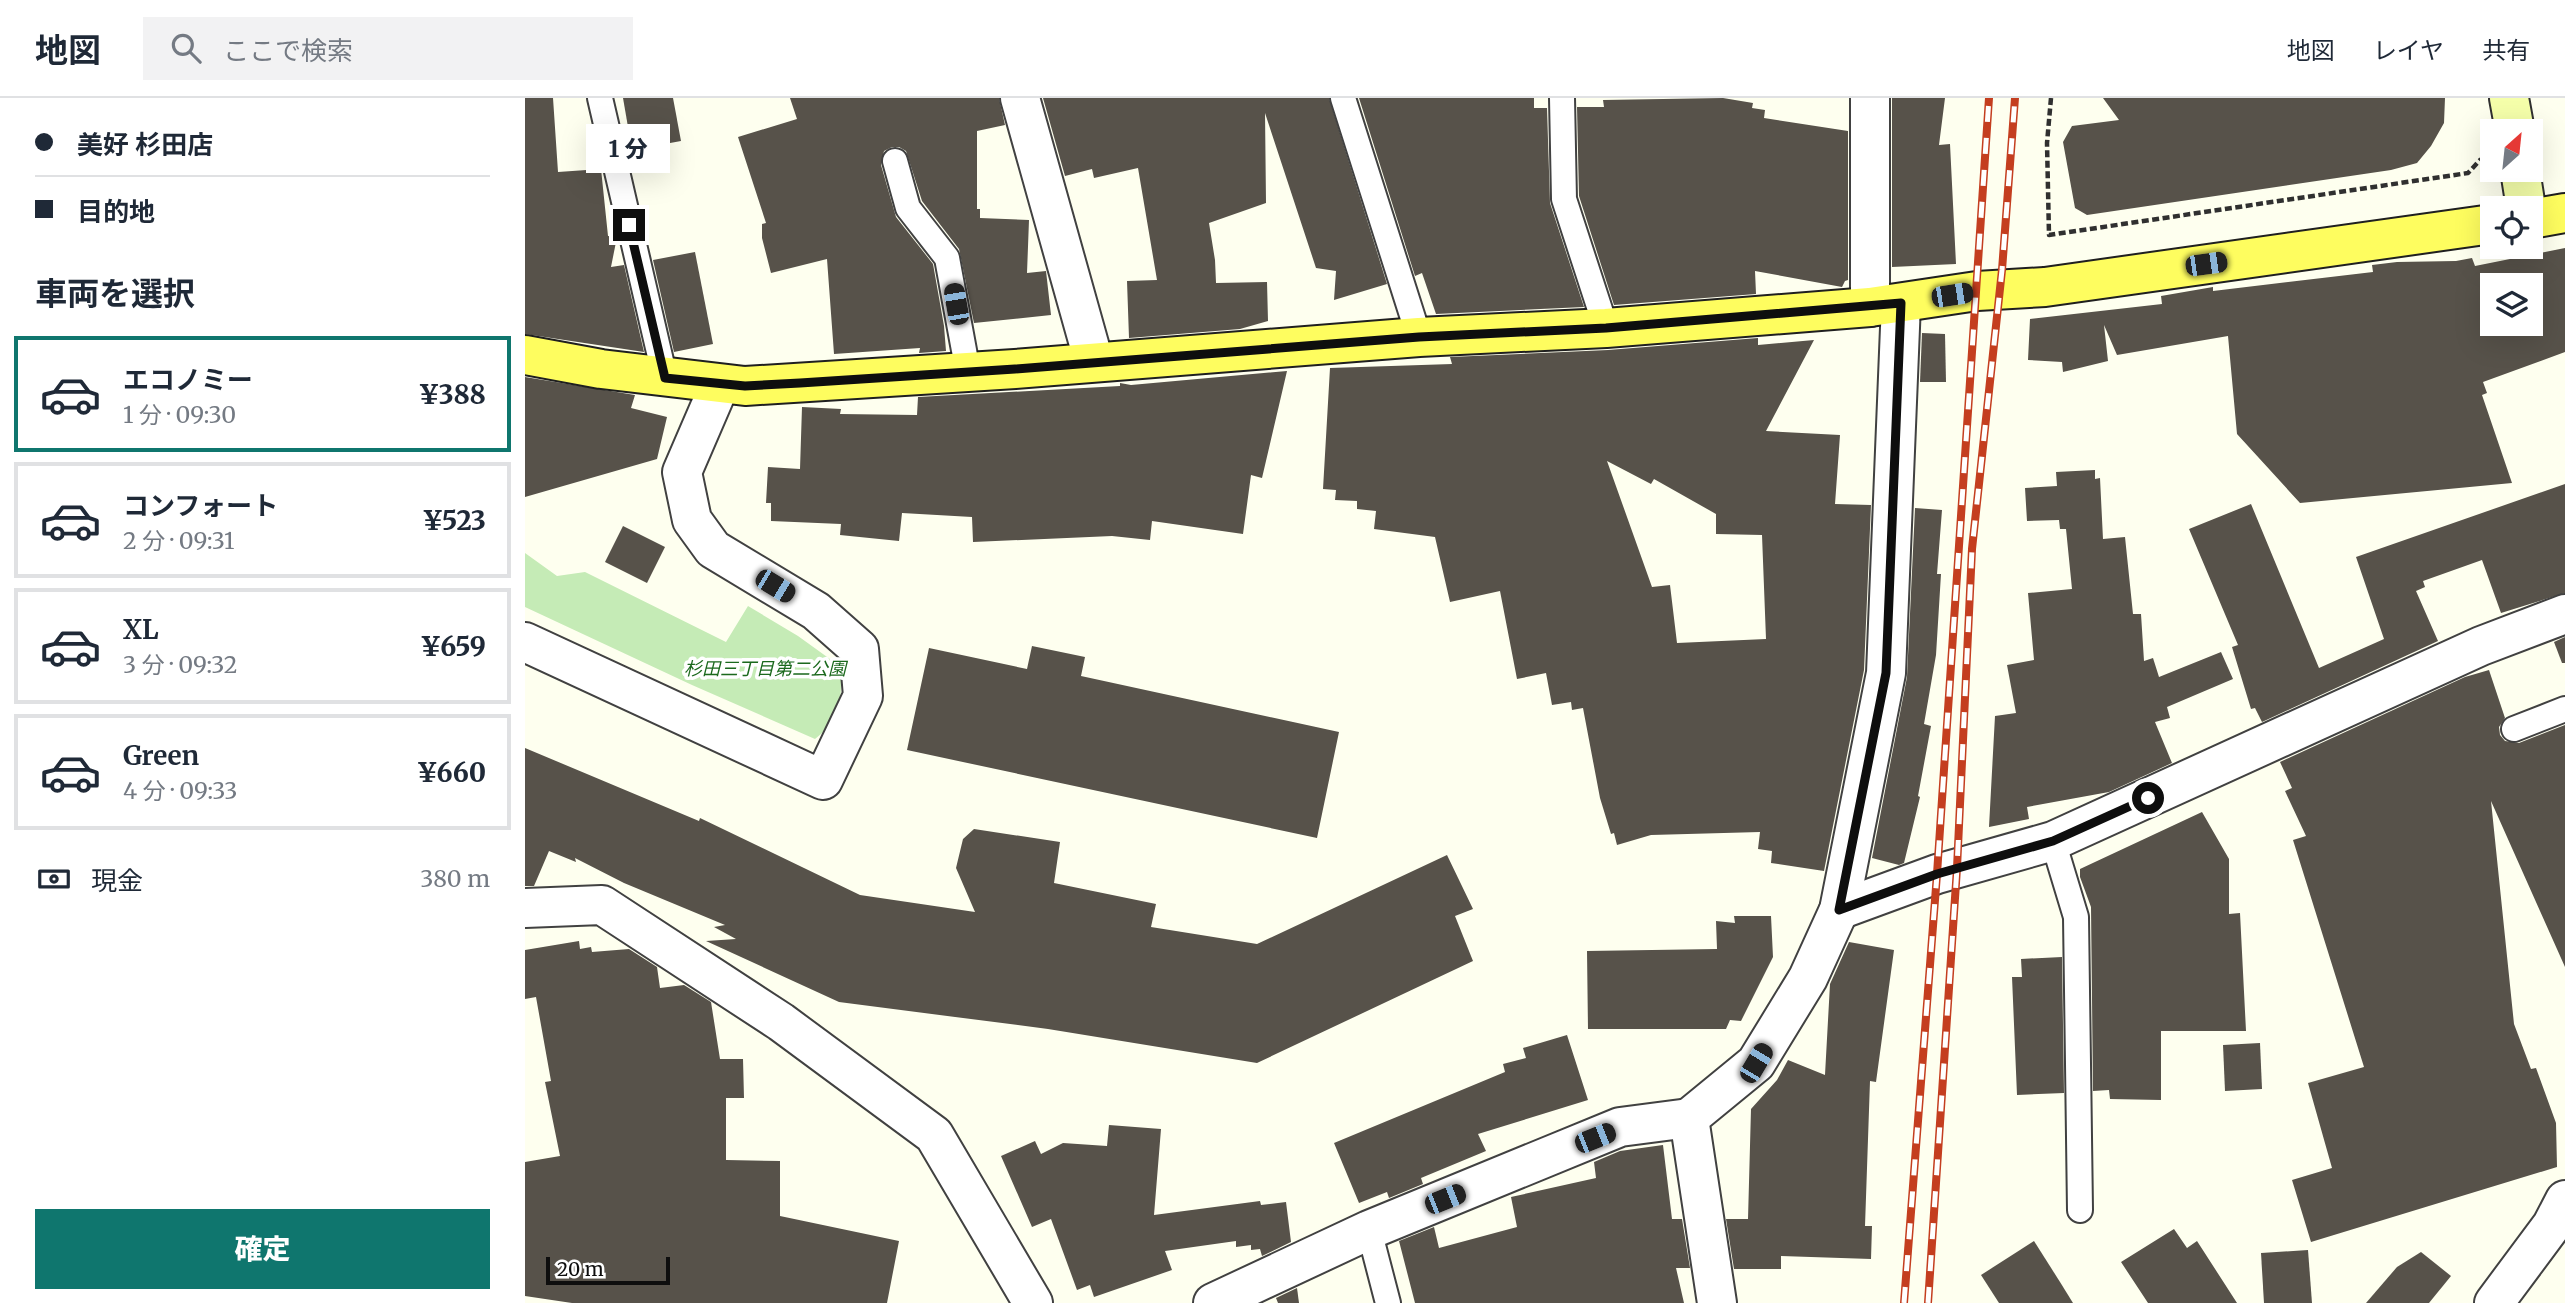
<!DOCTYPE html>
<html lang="ja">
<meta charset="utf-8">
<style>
body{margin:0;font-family:Merriweather,"Noto Sans JP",serif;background:#f2f2f3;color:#1f2937;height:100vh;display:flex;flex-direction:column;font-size:26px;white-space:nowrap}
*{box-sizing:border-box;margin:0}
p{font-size:23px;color:#747a83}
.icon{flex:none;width:38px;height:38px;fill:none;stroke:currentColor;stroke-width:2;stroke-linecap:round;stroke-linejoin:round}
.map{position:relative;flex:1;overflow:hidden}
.details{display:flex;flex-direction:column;background:#fff;width:525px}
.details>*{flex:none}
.top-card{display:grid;align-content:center;height:154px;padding:0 35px;background:#fff}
.needle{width:46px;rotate:27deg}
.buttons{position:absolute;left:1955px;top:21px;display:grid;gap:14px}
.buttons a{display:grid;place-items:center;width:63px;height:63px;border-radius:0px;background:#fff;box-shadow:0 7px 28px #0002;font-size:35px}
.scale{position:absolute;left:21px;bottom:18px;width:124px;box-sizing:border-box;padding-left:7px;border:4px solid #0e0e0e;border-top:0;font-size:19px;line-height:24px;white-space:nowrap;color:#0e0e0e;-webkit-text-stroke:5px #fff;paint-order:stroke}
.end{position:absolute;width:32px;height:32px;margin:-16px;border:9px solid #0e0e0e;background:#fff;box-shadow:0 0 0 4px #fff}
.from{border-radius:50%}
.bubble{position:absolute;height:49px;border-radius:0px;background:#fff;box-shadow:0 7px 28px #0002;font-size:23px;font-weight:800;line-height:49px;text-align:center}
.car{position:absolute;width:21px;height:42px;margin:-21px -10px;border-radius:9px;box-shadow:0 0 5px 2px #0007;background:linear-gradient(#222 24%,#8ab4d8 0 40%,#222 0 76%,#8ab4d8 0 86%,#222 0)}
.top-card b{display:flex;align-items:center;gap:24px;height:66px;font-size:26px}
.top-card b+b{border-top:2px solid #e0e1e3}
.top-card i{width:18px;height:18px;background:#1f2937}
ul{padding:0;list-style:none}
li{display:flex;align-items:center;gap:21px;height:116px;margin:0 14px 10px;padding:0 21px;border:4px solid #e0e1e3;border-radius:0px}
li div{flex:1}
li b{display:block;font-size:26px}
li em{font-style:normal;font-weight:800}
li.selected{border-color:#0f766e}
li>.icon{width:63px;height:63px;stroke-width:1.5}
h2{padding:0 35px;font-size:32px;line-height:84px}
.pay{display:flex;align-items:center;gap:18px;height:77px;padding:0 35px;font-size:26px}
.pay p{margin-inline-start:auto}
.action{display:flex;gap:14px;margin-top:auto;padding:14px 35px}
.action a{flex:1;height:80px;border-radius:0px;background:#0f766e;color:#fff;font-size:28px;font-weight:800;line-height:80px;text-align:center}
header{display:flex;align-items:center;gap:42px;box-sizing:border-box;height:98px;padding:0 35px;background:#fff;border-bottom:2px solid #e0e1e3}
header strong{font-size:33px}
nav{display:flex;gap:38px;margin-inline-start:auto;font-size:24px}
.search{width:490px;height:63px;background:#f2f2f3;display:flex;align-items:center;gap:18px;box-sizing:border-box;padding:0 24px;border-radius:0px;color:#747a83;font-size:26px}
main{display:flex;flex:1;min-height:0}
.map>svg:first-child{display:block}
.green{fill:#c5ebb6}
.building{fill:#57524a;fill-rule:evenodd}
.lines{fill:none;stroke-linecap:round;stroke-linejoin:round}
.lane-casing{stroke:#414141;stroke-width:28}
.street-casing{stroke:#414141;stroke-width:42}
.secondary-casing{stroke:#303030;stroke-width:42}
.primary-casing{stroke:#1f1f1f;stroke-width:42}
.path{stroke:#303030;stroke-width:4.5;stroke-dasharray:7 3.5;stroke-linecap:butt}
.lane{stroke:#fff;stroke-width:24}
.street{stroke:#fff;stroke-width:38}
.secondary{stroke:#f5ffaa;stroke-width:38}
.primary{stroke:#fefd5f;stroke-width:38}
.rail-casing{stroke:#c43e1f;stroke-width:8}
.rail{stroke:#fff;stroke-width:5;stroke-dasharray:16;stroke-linecap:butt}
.route{stroke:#0e0e0e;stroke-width:9}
.labels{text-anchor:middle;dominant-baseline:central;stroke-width:7;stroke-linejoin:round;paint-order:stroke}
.park-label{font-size:18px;font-style:italic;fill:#1b691d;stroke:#fff}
</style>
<header>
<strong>地図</strong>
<div class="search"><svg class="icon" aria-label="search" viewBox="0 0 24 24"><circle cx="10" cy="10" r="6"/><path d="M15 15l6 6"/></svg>ここで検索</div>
<nav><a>地図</a><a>レイヤ</a><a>共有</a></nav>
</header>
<main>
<section class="details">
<div class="top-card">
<b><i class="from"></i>美好 杉田店</b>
<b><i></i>目的地</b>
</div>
<h2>車両を選択</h2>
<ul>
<li class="selected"><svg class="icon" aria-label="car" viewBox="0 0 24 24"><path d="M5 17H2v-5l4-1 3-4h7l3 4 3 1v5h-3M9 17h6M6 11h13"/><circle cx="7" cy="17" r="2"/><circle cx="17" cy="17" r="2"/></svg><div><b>エコノミー</b><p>1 分 · 09:30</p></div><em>¥388</em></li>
<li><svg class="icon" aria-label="car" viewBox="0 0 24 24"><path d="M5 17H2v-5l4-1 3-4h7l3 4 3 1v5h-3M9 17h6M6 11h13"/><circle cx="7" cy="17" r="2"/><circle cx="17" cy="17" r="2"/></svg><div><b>コンフォート</b><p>2 分 · 09:31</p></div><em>¥523</em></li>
<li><svg class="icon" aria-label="car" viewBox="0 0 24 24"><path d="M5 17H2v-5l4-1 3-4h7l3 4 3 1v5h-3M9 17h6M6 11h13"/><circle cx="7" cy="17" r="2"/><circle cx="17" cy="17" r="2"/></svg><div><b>XL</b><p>3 分 · 09:32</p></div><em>¥659</em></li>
<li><svg class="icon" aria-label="car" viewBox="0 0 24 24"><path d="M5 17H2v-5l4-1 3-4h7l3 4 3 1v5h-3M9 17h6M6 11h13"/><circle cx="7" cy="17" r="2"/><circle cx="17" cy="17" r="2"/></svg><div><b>Green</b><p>4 分 · 09:33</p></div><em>¥660</em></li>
</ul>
<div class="pay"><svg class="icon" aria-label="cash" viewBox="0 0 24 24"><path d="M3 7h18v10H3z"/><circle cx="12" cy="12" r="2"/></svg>現金<p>380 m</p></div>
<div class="action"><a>確定</a></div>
</section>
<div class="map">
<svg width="2040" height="1205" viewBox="0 0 2040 1205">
<rect width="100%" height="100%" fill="#feffef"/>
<path class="green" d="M0,455L32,478L60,474L201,544L223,508L273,538L316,569C316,602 318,619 290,641L167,587L0,509Z"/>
<g class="building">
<polygon points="0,0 28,0 33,74 76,71 83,138 92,139 86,169 99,167 119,254 0,236"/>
<polygon points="98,0 148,0 156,43 107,52"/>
<polygon points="265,0 474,0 480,27 452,33 452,111 455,111 455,120 504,122 502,175 521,173 526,217 449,225 434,151 397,103 381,53 374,49 367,49 359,53 356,67 371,119 408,166 419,228 421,253 394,255 395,250 309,256 302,161 246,175 237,140 237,126 241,125 213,39 272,21"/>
<polygon points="518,0 804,0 862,186 809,202 811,173 791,170 740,15 741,105 684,125 690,162 691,185 742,184 743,223 715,231 604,240 602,183 632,182 613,70 569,80 567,71 540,78"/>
<polygon points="834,0 1009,0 1009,10 1022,10 1025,105 1059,209 911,216 897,175 890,178"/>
<polygon points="1198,0 1228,5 1227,10 1240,12 1239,20 1323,33 1323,182 1320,183 1317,189 1230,173 1231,196 1089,207 1054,98 1052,9 1079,9 1078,2"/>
<polygon points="1367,0 1420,0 1414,47 1425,46 1431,166 1367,169"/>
<polygon points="1578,0 1920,0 1919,25 1906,48 1892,65 1866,72 1562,117 1550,110 1538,44 1547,28 1594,22"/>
<path d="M2040,150V254L1958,284L1962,295L1957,297L1987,385L1775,405L1712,336L1703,238L1592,257L1579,227L1583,263L1538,274L1537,264L1503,262L1505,221L1637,206L1636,198L1688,189V193L1848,174L1847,167L1872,164L1931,163L1947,160L1950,168ZM1967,187H2006V226H1967Z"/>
<polygon points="170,154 188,246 149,254 128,162"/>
<polygon points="1397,235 1420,236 1421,284 1395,284"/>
<path d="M1233,240V247L1289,242L1241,333L1315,337L1310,406L1346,407L1339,572L1299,773L1246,765L1247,753L1233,751L1235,734L1126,737L1092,747L1089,735L1086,736L1075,700L1058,610L1047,612L1046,604L1027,607L1021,575L992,581L975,493L925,504L910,439L849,431L851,413L832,411V403L810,402L811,392L798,391L805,270L927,266L925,259L1083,252ZM1082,363L1126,386L1129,381L1191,416V436L1237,437L1241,541L1152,545L1145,487L1127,489Z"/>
<polygon points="762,273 737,380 726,377 718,436 627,423 625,442 587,438 448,444 447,419 377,415 374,443 315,437 316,426 246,423 246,405 241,405 243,369 275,371 277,309 316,311 315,316 392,317 393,299 595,288 595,285 606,287"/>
<polygon points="0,279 110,297 106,310 142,319 132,361 0,399"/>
<polygon points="1570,372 1570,381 1575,380 1578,441 1600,439 1608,516 1616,516 1619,563 1628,560 1634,579 1696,554 1708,581 1642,609 1645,620 1630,624 1647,665 1584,694 1502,709 1504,721 1464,729 1470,618 1491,615 1482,567 1509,562 1503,495 1547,491 1541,431 1535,431 1534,422 1502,423 1500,390 1532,388 1531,374"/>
<polygon points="2040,386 2040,495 1976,515 1957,462 1898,483 1900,489 1891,493 1913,543 1737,624 1730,610 1726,611 1707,549 1713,547 1664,431 1726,406 1794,570 1859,541 1831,459"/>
<polygon points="1390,410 1417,412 1412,476 1416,476 1411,557 1399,626 1406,628 1393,698 1395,699 1379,765 1374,767 1347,760 1382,579"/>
<polygon points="98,428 140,449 122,485 80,464"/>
<polygon points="2040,539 2040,565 2037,565 2029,544"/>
<polygon points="507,548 560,559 556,578 814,634 792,740 382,652 404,550 502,571"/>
<polygon points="1964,572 1980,620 1974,629 1975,637 1980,643 1994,645 2040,627 2040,869 1966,703 1989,926 2006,971 2011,970 2031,1025 2032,1069 1786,1144 1767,1082 1807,1070 1783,985 1839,969 1768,742 1781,738 1760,693 1767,690 1755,664 1940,579"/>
<polygon points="0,650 174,723 175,720 335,797 450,814 431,770 438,741 449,731 535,744 529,785 631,806 626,829 732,846 922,757 948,811 930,818 948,863 732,965 523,931 314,904 181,843 211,841 189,829 200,827 99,785 50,760 51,764 24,753 9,788 0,788"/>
<polygon points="1677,714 1704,761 1704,816 1715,815 1721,933 1636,933 1636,1002 1585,1001 1584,992 1568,993 1566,809 1555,779 1555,771"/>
<polygon points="1209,818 1246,818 1248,859 1216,923 1205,922 1201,931 1063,931 1062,853 1192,851 1191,823 1210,825"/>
<polygon points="54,843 55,851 66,849 67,854 104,851 132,869 135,890 159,887 186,904 195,961 218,961 219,1000 201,1000 201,1062 255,1063 255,1118 374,1143 362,1205 47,1205 0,1198 0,1064 35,1058 20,984 26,983 11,899 0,901 0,852"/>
<polygon points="1324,844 1369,852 1351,984 1345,983 1340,1128 1347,1128 1346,1161 1256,1158 1256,1171 1209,1171 1201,1121 1223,1121 1226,1011 1252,982 1263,962 1300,977 1305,886"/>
<polygon points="1537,859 1539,995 1492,997 1487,879 1497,879 1496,861"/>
<polygon points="1042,937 1063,1002 953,1036 961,1053 896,1080 898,1086 864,1100 862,1094 834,1105 809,1045 980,974 978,966 1001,960 998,950"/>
<polygon points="1735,945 1737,991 1700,993 1698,947"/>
<polygon points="584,1027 636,1031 629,1117 735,1103 736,1107 761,1104 766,1144 737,1158 735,1151 726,1152 726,1147 711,1149 711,1143 640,1153 647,1172 569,1199 565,1187 552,1192 526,1121 507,1129 476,1058 510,1043 516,1056 538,1045 582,1048"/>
<polygon points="1138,1047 1147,1121 1157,1121 1165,1170 1151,1170 1159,1205 890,1205 874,1143 909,1129 914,1150 992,1129 986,1099 1071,1080 1069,1064 1095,1053"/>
<polygon points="1649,1131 1662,1150 1672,1143 1712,1205 1623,1205 1596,1164"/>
<polygon points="1509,1143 1535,1184 1548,1205 1474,1205 1456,1177"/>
<polygon points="1783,1152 1787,1205 1739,1205 1736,1155"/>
<polygon points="1896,1154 1926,1178 1904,1205 1841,1205 1872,1169"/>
<polygon points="772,1190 774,1205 753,1205 751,1200"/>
</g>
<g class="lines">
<defs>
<g id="lane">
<polyline points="75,0 140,280"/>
<polyline points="818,0 894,239"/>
<polyline points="1037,0 1039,101 1081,230"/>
<polyline points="370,63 383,110 422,160 443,274"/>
<polyline points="1989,631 2040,611"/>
<polyline points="1528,743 1551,819 1555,1112"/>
<polyline points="844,1132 863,1205"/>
</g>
<g id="street">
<polyline points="495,0 569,264"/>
<polyline points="1345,0 1345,209"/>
<polyline points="0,544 298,682 338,598 334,551 291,513 188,451 167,422 157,374 195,286"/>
<polyline points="0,810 77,807 256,924 409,1037 508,1205"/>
<polyline points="1314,812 1412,776 1528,743 1956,548 2040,516"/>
<polyline points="688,1205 844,1132 1095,1029 1164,1020"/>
<polyline points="1192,1205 1164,1020 1231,965 1283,880 1314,812 1361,575 1376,205"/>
<polyline points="1969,1205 2027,1127 2040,1102"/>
</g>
<g id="secondary">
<polyline points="1984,0 1990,33"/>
<polyline points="1995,72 2001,110"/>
</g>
<g id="primary">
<polyline points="2006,121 2040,115"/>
<polyline points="0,257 76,271 220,288 490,271 894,239 1081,230 1345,209 1452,193 1520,189 1967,126"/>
</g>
</defs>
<use href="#lane" class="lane-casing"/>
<use href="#street" class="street-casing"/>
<use href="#secondary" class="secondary-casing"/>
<use href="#primary" class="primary-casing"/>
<polyline class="path" points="1526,0 1522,45 1524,137 1943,75 1956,61"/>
<use href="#lane" class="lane"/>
<use href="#street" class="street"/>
<use href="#secondary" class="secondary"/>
<use href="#primary" class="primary"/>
<defs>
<g id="rail">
<polyline points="1379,1205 1412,776 1464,0"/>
<polyline points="1403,1205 1432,770 1447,451 1477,172 1490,0"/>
</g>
</defs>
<use href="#rail" class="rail-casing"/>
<use href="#rail" class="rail"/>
</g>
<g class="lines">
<polyline class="route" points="104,127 140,280 220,288 275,285 490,271 894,239 1081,230 1376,205 1361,575 1314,812 1412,776 1528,743 1623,700"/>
</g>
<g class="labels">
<g class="park-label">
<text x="240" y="570">杉田三丁目第二公園</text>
</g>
</g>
</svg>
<div class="buttons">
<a><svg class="needle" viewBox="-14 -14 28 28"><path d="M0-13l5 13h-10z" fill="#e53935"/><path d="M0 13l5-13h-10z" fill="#747a83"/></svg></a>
<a><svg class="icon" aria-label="locate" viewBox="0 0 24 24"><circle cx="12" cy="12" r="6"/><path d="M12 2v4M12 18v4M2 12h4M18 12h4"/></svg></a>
<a><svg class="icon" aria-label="layers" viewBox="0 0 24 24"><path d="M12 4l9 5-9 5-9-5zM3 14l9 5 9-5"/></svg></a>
</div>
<div class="scale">20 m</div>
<i class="end from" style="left:1623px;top:700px"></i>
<i class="end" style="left:104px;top:127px"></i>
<div class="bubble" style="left:61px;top:26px;width:84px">1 分</div>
<i class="car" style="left:1681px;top:166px;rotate:82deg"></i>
<i class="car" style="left:1427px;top:197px;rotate:81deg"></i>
<i class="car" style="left:431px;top:206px;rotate:350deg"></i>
<i class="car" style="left:250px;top:488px;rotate:121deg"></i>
<i class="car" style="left:1231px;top:965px;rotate:31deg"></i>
<i class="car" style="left:1070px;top:1040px;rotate:68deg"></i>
<i class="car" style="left:920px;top:1101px;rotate:68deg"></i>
</div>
</main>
